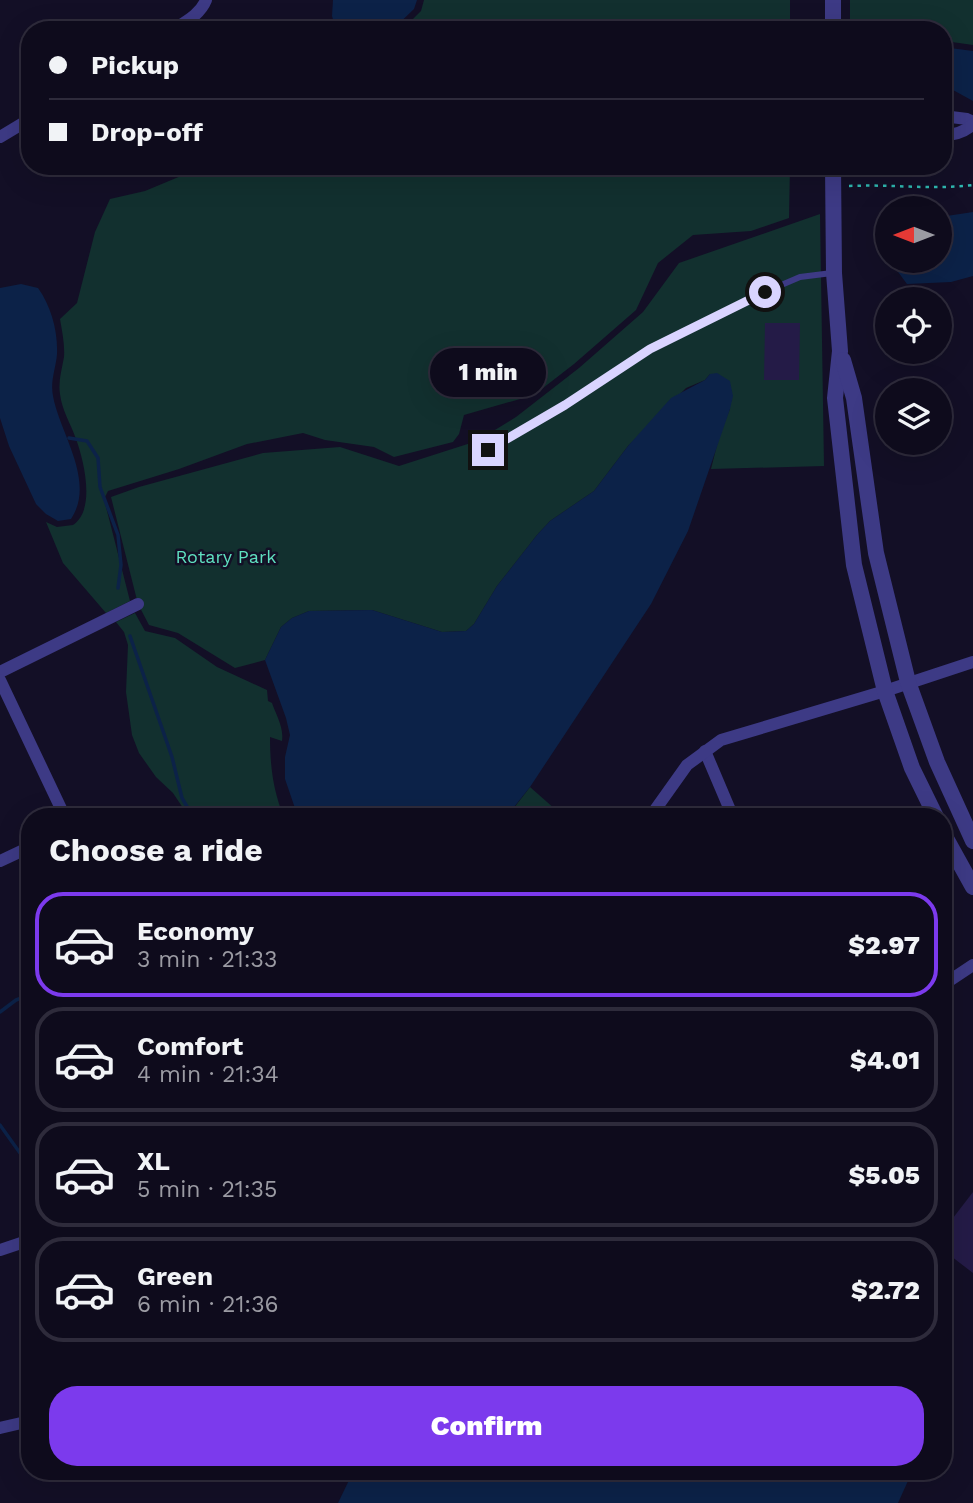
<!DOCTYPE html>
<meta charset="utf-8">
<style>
body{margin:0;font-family:"Work Sans",sans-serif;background:#171425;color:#f1f3f6;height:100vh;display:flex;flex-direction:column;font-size:26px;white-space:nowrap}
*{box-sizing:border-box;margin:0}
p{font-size:23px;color:#9b9ba3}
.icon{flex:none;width:38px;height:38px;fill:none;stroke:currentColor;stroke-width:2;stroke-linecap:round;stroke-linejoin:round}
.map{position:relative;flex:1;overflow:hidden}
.panel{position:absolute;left:21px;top:808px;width:931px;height:672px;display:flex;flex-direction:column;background:#0e0b1c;border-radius:28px;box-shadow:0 7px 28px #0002,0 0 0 2px #2e2b3b}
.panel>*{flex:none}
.guide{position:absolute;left:21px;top:21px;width:931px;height:154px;border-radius:28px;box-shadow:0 7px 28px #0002,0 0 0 2px #2e2b3b;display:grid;align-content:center;height:154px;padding:0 28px;background:#0e0b1c}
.needle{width:46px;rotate:270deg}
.tools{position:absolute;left:875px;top:196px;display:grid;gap:14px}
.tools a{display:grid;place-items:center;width:77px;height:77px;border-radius:50%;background:#0e0b1c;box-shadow:0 7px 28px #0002,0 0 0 2px #2e2b3b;font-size:35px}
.end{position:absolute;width:32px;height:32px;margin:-16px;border:9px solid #d9d4ff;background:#111;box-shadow:0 0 0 4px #111}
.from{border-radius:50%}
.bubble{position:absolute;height:49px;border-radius:24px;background:#0e0b1c;box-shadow:0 7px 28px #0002,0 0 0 2px #2e2b3b;font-size:23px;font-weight:800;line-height:49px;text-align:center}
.guide b{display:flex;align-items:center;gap:24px;height:66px;font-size:26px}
.guide b+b{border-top:2px solid #2e2b3b}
.guide i{width:18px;height:18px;background:#f1f3f6}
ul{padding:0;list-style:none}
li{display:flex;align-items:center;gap:21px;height:105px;margin:0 14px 10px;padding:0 14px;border:4px solid #2e2b3b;border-radius:28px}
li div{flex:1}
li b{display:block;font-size:26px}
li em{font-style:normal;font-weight:800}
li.on{border-color:#7c3aed}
li>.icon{width:63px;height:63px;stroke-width:1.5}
h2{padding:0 28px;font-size:32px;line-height:84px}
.primary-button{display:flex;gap:14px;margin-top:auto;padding:14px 28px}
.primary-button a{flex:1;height:80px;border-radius:28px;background:#7c3aed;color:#fff;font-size:28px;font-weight:800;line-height:80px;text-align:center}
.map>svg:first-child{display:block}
.green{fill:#12302f}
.water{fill:#0c2248}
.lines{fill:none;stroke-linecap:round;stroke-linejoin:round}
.stream{stroke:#0c2248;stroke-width:3.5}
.building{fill:#241b47}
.path{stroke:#2fb8b0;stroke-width:2.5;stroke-dasharray:3.5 5;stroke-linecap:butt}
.service{stroke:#3d3a85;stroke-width:6}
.minor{stroke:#3d3a85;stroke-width:12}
.tertiary{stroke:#3d3a85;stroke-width:16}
.route{stroke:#d9d4ff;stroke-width:9}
.labels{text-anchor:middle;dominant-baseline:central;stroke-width:5;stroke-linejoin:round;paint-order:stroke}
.park-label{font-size:18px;fill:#5fe0c0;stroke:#130f26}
</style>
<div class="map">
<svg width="973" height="1503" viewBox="0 0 973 1503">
<rect width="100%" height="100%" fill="#130f26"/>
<g class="green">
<polygon points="424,0 790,0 790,30 402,30 421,11"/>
<polygon points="850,0 973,0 973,45 952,42 943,36 943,30 850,30"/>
<path d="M205,166H790L789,218L751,231L693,235L658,263L636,310L574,364L534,395L464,415L459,434L453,442L394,457L374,447L325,440L303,433L247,444L179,469L108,491L104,499L130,601L106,613L63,563L46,522L57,527L73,525C96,510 84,461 76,439C71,424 62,411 60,394C58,381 62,369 64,357C65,345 62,331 60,319L77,303L95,232L110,199L145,191Z"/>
<polygon points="820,214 824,466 711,469 720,433 730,409 710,374 705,380 686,388 628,446 594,491 550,521 537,535 497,586 474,624 466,631 442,632 372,610 309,611 292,618 281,627 265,660 235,668 178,633 149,625 138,604 111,497 139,487 263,453 340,447 399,466 477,441 516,417 579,368 643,312 679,263"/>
<path d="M135,613L145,631L175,638L217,667L267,690L268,701L272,703C276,715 284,727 282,741L270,737C270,765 273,791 284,817H189L173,793L156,777L139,753L132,735L126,692L128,645L124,632L116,622Z"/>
<polygon points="530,787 564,817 507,817"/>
</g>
<g class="water">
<polygon points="417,0 414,9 392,30 336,30 332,16 333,0"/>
<polygon points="943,44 950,48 973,51 973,101 953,90 943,90"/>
<polygon points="973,212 973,276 951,282 907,284 890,261 940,261 940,217"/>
<path d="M21,284L38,288C51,306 58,331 57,354C56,368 50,381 53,396C60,434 96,481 71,519L58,521L46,514L36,504L9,446L0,418V288Z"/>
<polygon points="717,373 730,381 733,396 730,409 688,531 651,604 530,787 506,817 301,817 297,814 285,779 285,757 290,735 286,718 265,660 281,627 292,618 309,611 372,610 442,632 466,631 474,624 497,586 537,535 550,521 594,491 628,446 671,398 705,380 710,374"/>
<polygon points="353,1472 912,1472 898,1503 338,1503"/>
</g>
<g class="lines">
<g class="stream">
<polyline points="69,438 87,441 98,458 100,487 118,535 121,565 118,588"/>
<polyline points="130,636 172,757 182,798 193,817"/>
<polyline points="0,1012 16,1000 30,995"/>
<polyline points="0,1125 30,1167"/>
</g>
</g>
<g class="building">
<polygon points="765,323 800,323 799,380 764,380"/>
<polygon points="973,1192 973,1273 943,1250 943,1231"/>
</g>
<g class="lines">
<path class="path" d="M849,186C890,184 932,190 973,185"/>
<polyline class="service" points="488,450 565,405 650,349 765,292 800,277 832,273"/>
<g class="minor">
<path d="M173,30C185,22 200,15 206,0"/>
<polyline points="943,116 967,119 973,122"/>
<path d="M943,135C954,135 965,132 973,124"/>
<polyline points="0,137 30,119"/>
<polyline points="0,672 138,604"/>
<polyline points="0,680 65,817"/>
<polyline points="705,751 733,817"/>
<polyline points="650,817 687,765 721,740 885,691 973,662"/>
<polyline points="0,861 30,847"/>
<polyline points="943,985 973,965"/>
<polyline points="0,1250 30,1240"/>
<polyline points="0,1428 30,1421"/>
</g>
<g class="tertiary">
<polyline points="833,30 833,0"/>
<polyline points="833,166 834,273 840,351 835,398 854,565 885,691 912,768 936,817"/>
<polyline points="843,360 854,398 876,553 908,682 937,762 973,841"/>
<polyline points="943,833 973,887"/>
</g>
</g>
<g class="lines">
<polyline class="route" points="488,450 565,405 650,349 765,292"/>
</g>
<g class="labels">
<g class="park-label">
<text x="226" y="556">Rotary Park</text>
</g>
</g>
</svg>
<div class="tools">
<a><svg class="needle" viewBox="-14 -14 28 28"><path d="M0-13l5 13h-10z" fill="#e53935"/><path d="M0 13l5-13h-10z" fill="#9b9ba3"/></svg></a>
<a><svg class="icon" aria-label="locate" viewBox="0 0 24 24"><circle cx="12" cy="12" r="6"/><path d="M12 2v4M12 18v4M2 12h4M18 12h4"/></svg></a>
<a><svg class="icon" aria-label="layers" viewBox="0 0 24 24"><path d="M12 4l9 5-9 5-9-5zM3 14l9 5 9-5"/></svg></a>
</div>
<i class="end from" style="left:765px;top:292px"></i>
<i class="end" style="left:488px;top:450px"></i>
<div class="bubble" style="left:430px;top:348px;width:116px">1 min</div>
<div class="guide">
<b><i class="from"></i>Pickup</b>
<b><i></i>Drop-off</b>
</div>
<section class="panel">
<h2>Choose a ride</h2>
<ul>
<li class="on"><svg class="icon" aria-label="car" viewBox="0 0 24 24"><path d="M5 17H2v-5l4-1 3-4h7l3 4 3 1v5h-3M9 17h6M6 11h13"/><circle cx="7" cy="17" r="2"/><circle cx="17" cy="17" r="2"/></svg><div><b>Economy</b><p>3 min · 21:33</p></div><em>$2.97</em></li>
<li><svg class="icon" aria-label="car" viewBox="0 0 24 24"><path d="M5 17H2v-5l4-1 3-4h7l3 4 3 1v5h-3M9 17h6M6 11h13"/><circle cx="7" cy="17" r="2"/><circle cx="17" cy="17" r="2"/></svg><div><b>Comfort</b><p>4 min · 21:34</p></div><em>$4.01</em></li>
<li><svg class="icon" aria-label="car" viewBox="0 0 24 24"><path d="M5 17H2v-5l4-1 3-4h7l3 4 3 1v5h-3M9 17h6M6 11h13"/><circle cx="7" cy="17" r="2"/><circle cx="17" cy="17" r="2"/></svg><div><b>XL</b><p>5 min · 21:35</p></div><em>$5.05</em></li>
<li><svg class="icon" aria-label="car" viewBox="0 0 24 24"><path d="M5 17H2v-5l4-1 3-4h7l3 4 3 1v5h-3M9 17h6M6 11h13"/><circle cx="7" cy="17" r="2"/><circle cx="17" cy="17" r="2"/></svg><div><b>Green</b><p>6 min · 21:36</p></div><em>$2.72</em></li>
</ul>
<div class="primary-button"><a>Confirm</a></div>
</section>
</div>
